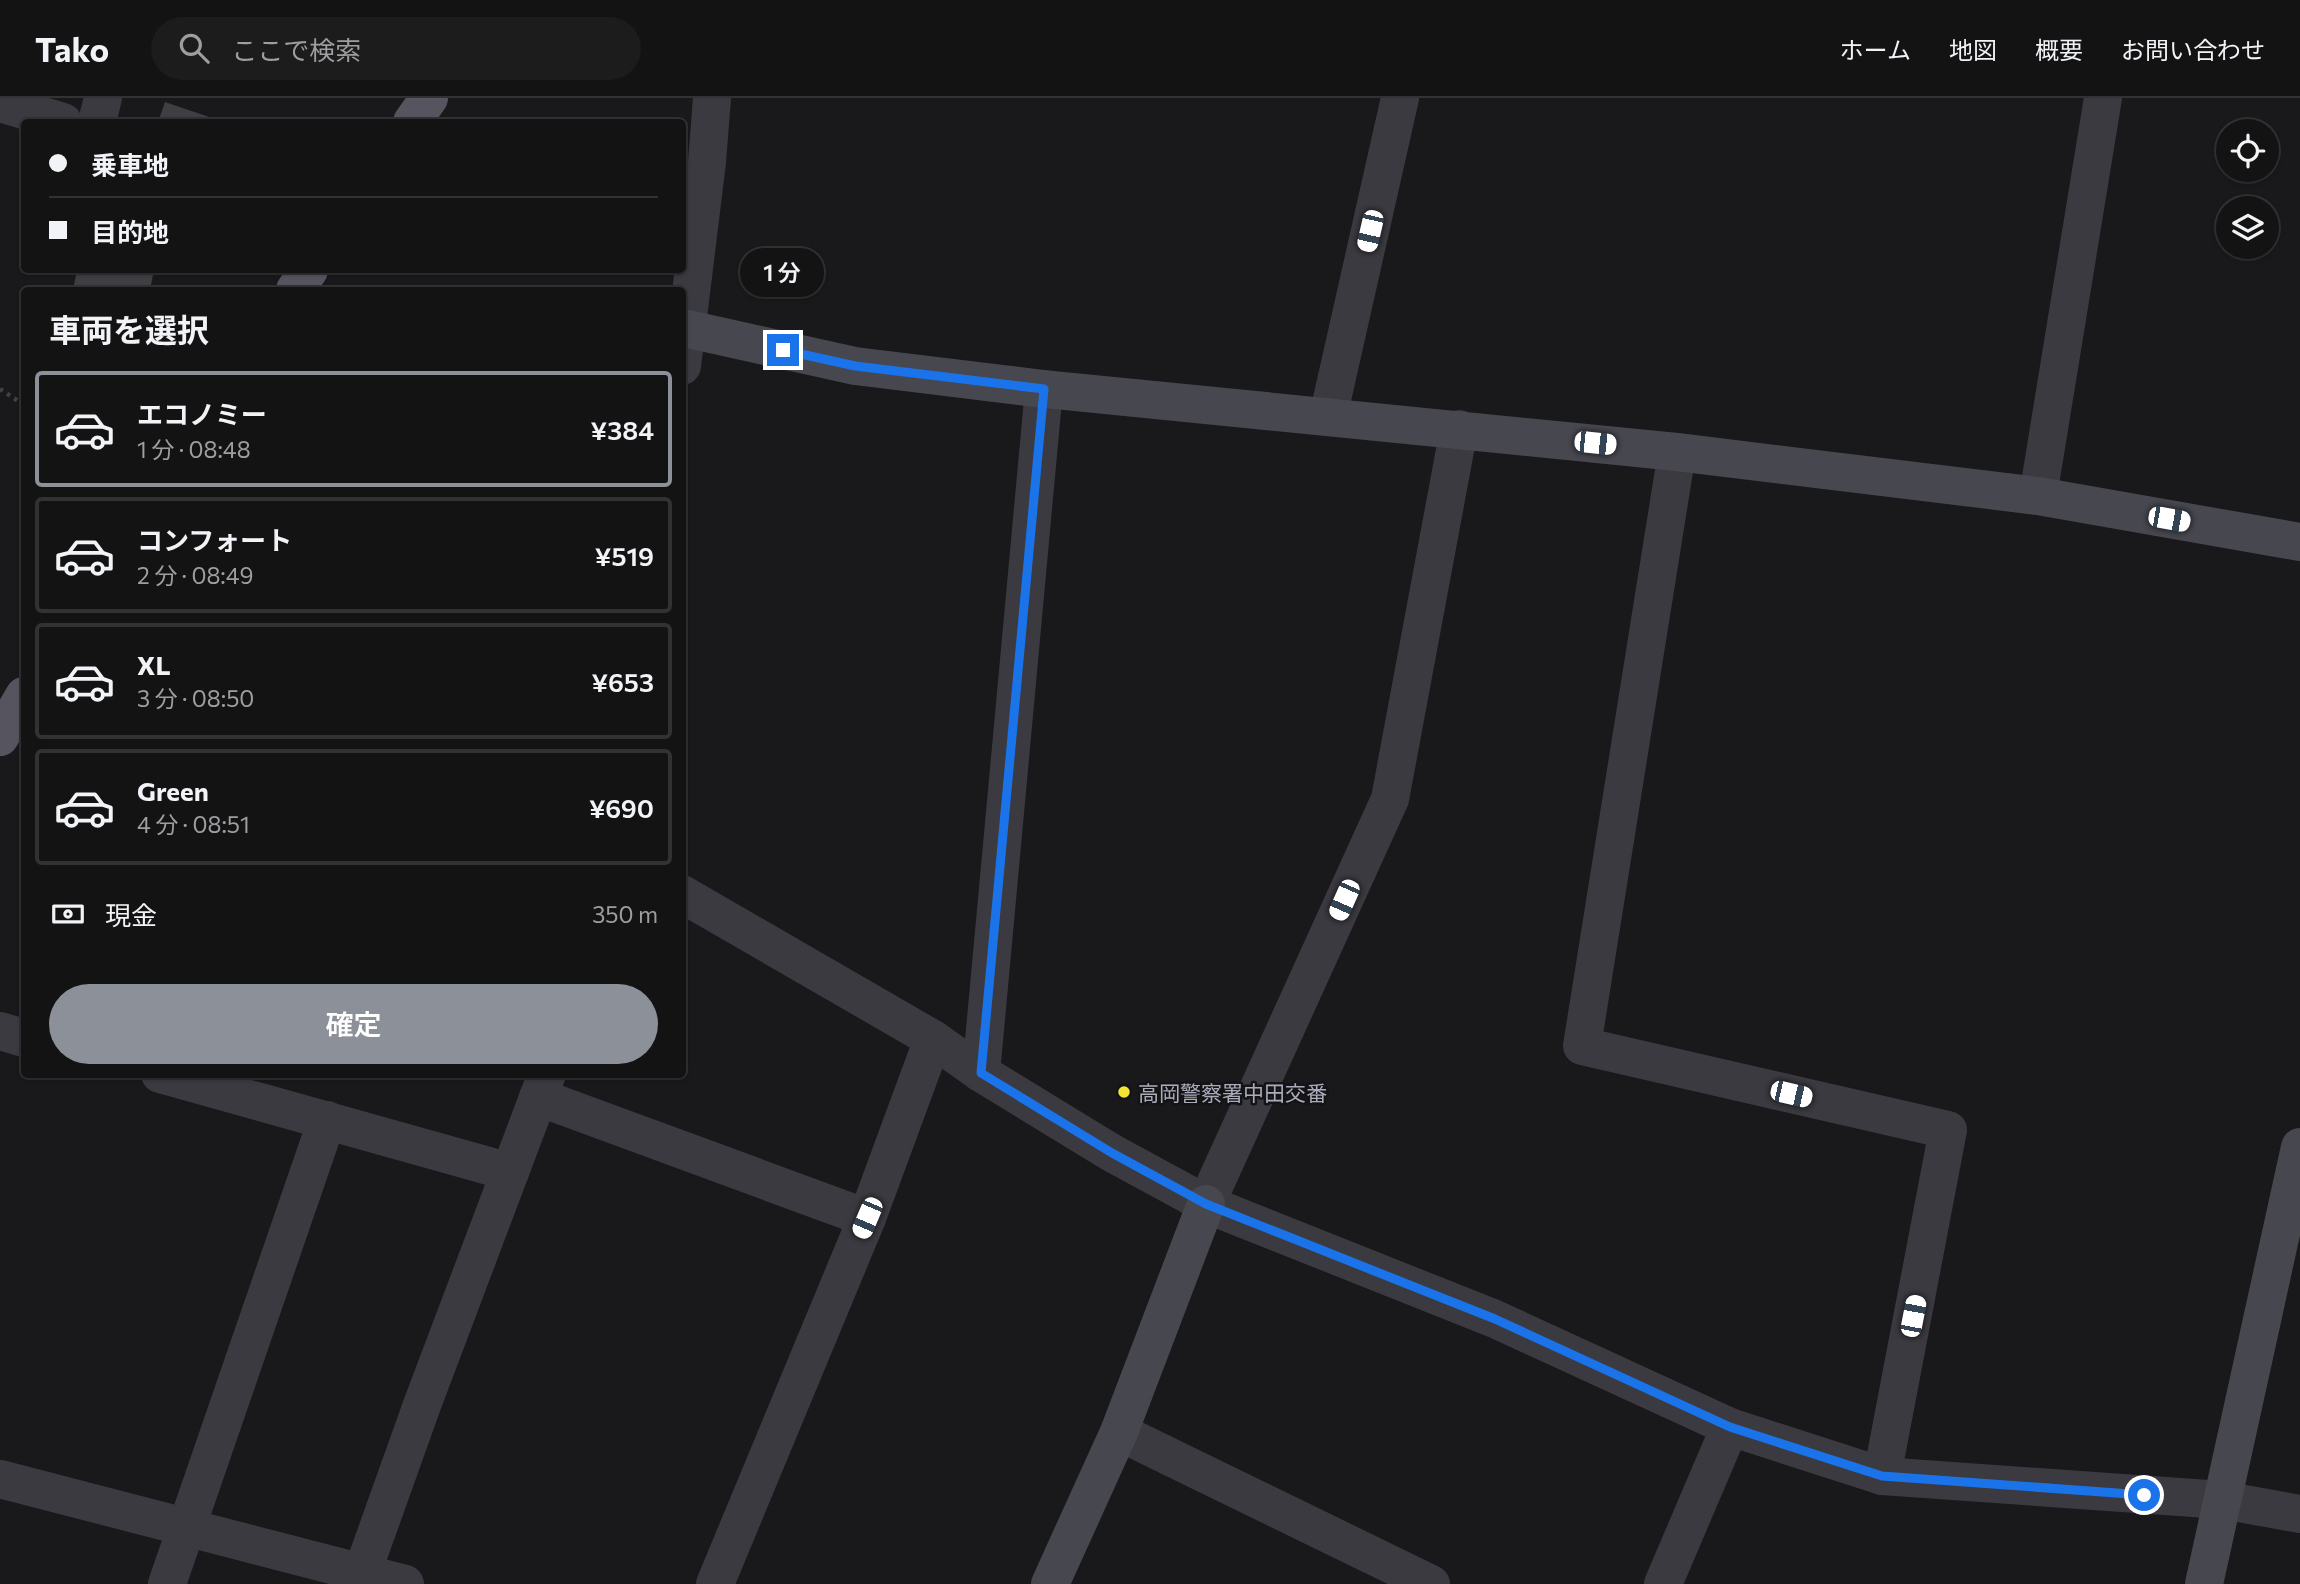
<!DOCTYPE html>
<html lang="ja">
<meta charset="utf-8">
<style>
body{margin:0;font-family:Commissioner,"Noto Sans JP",sans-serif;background:#1c1c1d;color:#f1f3f6;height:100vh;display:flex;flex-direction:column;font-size:26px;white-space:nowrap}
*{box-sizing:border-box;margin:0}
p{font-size:23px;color:#9d9ea0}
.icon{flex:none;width:38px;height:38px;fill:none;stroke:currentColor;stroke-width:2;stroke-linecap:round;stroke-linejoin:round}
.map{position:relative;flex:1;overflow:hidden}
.sheet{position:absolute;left:21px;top:189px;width:665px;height:791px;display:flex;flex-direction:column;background:#131314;border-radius:7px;box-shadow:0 2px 5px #0004,0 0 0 2px #323234}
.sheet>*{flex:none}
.guide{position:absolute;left:21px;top:21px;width:665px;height:154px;border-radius:7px;box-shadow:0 2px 5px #0004,0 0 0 2px #323234;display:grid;align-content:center;height:154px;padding:0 28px;background:#131314}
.buttons{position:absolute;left:2216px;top:21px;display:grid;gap:14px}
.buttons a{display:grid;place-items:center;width:63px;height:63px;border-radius:50%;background:#131314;box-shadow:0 2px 5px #0004,0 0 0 2px #323234;font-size:35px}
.end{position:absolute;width:32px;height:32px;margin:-16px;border:9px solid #1a73e8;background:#fff;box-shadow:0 0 0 4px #fff}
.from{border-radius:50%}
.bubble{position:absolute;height:49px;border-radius:24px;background:#131314;box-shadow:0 2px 5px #0004,0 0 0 2px #323234;font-size:23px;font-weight:600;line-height:49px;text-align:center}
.car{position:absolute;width:21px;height:42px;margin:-21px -10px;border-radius:9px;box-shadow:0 0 5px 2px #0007;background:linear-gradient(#fff 24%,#345 0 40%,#fff 0 76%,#345 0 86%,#fff 0)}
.guide b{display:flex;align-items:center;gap:24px;height:66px;font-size:26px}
.guide b+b{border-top:2px solid #323234}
.guide i{width:18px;height:18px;background:#f1f3f6}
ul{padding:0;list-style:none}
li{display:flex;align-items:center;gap:21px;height:116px;margin:0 14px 10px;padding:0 14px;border:4px solid #323234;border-radius:7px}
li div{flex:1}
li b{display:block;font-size:26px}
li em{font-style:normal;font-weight:600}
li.on{border-color:#8c9099}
li>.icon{width:63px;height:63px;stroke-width:1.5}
h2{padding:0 28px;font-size:32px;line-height:84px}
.pay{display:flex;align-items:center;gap:18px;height:77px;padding:0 28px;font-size:26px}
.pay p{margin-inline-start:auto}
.action{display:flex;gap:14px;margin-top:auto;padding:14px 28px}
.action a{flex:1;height:80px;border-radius:42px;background:#8c9099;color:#fff;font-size:28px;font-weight:600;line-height:80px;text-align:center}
header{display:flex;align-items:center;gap:42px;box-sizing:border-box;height:98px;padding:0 35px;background:#131314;border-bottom:2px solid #323234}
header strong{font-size:33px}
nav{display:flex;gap:38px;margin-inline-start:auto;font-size:24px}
.search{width:490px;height:63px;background:#1c1c1d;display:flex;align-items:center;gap:18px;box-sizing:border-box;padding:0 24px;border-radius:38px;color:#9d9ea0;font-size:26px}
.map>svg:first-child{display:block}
.building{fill:#3e3e43}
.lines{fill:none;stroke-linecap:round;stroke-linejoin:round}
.path{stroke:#3f4047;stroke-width:4.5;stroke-dasharray:3.5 5;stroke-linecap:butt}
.street{stroke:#3a3a40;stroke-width:38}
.secondary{stroke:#474750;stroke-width:38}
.primary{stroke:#56555f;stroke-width:38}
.route{stroke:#1a73e8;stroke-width:9}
.poi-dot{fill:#f7e534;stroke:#141416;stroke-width:2.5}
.labels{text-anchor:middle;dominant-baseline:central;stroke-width:5;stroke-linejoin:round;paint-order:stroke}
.poi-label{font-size:21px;fill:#abacbb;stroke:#141416;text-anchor:start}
</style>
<header>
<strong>Tako</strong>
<div class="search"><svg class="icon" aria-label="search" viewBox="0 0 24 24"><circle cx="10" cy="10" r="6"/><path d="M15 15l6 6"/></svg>ここで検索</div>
<nav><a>ホーム</a><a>地図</a><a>概要</a><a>お問い合わせ</a></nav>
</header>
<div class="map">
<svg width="2300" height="1486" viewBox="0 0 2300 1486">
<rect width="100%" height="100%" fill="#19191b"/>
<g class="building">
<polygon points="165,4 224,24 158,24"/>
<polygon points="77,172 154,172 150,192 73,192"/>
</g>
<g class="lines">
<polyline class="path" points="0,291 24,307"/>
<g class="street">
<polyline points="0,5 63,24"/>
<polyline points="97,24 103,0"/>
<polyline points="682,268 707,64 712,0"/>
<polyline points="1328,319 1400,0"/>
<polyline points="1677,354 1582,948 1948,1032 1882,1378"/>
<polyline points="2038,398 2103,0"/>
<polyline points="682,796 933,941 981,975 1112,1055 1206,1106 1495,1221 1730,1329 1882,1378 2222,1402 2300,1416"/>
<polyline points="0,933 24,940"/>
<polyline points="981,975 1044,291"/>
<polyline points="160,976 510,1074"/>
<polyline points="538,999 867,1120"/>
<polyline points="1206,1106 1390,701 1459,331"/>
<polyline points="1119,1334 1431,1486"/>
<polyline points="0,1381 405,1486"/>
<polyline points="362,1475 422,1307 547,976"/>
<polyline points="167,1486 327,1022"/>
<polyline points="715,1486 867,1120 933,941"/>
<polyline points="1663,1486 1730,1329"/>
</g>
<g class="secondary">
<polyline points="688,231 855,268 1044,291 1677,354 2038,398 2300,444"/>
<polyline points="1050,1486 1119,1334 1206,1106"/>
<polyline points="2204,1486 2300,1049"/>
</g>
<g class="primary">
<polyline points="412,24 429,0"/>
<polyline points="295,192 309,172"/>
<polyline points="0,639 24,598"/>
</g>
</g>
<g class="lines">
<polyline class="route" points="783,252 855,268 1044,291 981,975 1112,1055 1206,1106 1495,1221 1730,1329 1882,1378 2144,1397"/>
</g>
<circle class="poi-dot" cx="1124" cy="994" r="7"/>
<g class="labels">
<g class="poi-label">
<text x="1138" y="994">高岡警察署中田交番</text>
</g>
</g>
</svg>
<div class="buttons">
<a><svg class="icon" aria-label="locate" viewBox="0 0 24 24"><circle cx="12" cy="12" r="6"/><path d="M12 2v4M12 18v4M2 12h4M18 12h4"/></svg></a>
<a><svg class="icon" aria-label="layers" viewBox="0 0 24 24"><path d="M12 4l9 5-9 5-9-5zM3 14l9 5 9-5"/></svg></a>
</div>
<i class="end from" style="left:2144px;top:1397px"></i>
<i class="end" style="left:783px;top:252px"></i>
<div class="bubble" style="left:740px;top:150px;width:84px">1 分</div>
<i class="car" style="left:1370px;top:133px;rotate:193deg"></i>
<i class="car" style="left:1595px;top:345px;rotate:96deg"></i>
<i class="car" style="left:2169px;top:421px;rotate:100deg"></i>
<i class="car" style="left:1344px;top:802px;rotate:204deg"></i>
<i class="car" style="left:1791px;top:996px;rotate:103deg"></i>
<i class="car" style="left:867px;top:1120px;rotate:203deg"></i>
<i class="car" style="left:1913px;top:1218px;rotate:11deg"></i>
<div class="guide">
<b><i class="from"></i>乗車地</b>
<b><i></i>目的地</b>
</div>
<section class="sheet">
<h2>車両を選択</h2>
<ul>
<li class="on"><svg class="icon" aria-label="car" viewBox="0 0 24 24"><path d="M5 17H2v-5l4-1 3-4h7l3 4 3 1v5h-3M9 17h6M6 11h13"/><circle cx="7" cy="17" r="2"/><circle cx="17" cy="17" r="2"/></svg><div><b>エコノミー</b><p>1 分 · 08:48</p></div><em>¥384</em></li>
<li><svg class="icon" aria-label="car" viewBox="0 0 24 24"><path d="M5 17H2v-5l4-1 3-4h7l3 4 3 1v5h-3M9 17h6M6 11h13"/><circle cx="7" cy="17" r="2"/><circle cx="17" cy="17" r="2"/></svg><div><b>コンフォート</b><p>2 分 · 08:49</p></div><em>¥519</em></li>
<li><svg class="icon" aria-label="car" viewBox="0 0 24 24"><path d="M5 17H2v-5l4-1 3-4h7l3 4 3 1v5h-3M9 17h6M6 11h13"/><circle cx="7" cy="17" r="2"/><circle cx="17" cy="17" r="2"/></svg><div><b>XL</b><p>3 分 · 08:50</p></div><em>¥653</em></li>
<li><svg class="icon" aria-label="car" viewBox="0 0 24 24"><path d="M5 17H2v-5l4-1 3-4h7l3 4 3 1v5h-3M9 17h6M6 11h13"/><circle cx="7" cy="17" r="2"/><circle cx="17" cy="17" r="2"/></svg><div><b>Green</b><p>4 分 · 08:51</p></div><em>¥690</em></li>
</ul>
<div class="pay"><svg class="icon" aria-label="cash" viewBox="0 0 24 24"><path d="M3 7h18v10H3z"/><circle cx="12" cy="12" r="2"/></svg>現金<p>350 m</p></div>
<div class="action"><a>確定</a></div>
</section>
</div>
